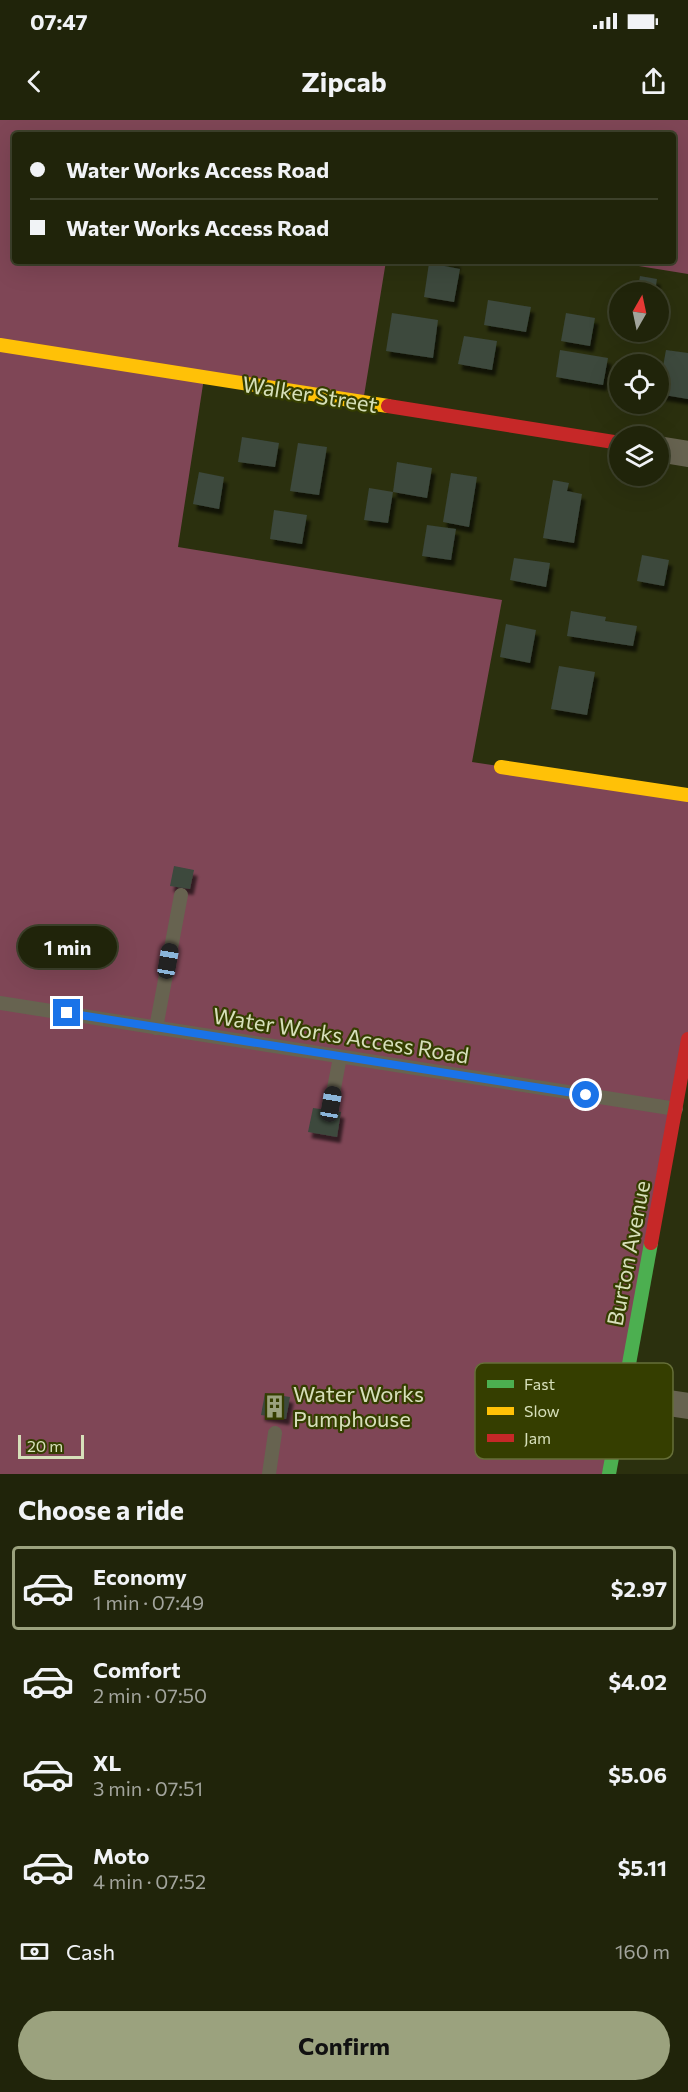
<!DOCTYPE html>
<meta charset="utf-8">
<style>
body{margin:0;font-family:Commissioner,sans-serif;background:#2d3018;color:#f1f3f6;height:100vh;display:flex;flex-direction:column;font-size:22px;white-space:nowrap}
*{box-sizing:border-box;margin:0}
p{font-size:20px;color:#a2a49c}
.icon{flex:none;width:33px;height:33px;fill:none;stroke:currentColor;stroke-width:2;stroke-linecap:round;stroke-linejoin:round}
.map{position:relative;height:1354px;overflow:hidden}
.details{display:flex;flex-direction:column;background:#20240a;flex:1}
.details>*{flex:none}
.guide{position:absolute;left:12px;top:12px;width:664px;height:132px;border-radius:6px;box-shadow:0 6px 24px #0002,0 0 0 2px #3d412b;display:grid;align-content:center;height:132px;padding:0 18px;background:#20240a}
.needle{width:39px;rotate:9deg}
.fabs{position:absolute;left:609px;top:162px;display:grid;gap:12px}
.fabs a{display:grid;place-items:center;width:60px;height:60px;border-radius:50%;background:#20240a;box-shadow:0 6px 24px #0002,0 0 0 2px #3d412b;font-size:30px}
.scale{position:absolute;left:18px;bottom:15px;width:66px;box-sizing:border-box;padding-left:6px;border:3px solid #d7e0ba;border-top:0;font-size:16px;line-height:21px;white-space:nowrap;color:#d7e0ba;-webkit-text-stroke:4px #353e00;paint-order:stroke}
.end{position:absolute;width:27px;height:27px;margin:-14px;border:8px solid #1a73e8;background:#fff;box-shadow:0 0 0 3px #fff}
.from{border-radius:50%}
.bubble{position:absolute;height:42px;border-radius:21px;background:#20240a;box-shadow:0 6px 24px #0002,0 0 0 2px #3d412b;font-size:20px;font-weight:700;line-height:42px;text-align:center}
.car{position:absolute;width:18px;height:36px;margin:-18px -9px;border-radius:8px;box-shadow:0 0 4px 2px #0007;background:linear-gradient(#222 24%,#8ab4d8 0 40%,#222 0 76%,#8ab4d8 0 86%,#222 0)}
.guide b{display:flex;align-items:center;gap:21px;height:57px;font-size:22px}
.guide b+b{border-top:2px solid #3d412b}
.guide i{width:15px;height:15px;background:#f1f3f6}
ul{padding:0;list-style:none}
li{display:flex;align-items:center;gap:18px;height:84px;margin:0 12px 9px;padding:0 6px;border:3px solid transparent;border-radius:6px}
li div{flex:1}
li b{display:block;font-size:22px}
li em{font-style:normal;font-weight:700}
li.selected{border-color:#9ba27e}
li>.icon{width:54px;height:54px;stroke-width:1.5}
h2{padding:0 18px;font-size:27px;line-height:72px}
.pay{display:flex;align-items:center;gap:15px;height:66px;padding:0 18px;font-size:22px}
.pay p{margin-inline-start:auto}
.action{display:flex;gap:12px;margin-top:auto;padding:12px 18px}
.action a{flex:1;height:69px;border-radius:36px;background:#9ba27e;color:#111;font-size:24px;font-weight:700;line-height:69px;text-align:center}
.status{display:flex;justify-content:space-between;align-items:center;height:42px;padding:0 30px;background:#20240a;direction:ltr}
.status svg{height:16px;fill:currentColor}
header{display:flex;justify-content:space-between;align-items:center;height:78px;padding:0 18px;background:#20240a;font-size:27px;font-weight:700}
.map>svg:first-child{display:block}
.green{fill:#7f4656}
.building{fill:#3c483e;filter:url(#shadow)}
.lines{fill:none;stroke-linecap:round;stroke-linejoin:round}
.lane{stroke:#676350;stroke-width:14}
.street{stroke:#676350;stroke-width:26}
.fast{stroke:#4caf50;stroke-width:14}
.slow{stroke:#ffc107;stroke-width:14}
.jam{stroke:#c62828;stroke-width:14}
.route{stroke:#1a73e8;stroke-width:8}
.labels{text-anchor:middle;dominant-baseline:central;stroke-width:4.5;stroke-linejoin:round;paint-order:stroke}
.street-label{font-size:22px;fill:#d7e0ba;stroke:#353e00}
.poi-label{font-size:22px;fill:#d7e0ba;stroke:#353e00;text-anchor:start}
.key{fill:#353e00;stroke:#666f38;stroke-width:1.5}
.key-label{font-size:16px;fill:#d7e0ba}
</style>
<div class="status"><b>07:47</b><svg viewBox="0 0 49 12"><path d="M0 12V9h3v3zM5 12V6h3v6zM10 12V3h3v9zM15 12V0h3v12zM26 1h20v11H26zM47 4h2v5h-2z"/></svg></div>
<header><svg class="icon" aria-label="back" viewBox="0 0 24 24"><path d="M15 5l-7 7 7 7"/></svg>Zipcab<svg class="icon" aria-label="share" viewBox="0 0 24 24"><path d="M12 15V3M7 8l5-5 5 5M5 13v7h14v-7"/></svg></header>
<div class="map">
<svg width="688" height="1354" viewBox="0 0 688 1354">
<defs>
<filter id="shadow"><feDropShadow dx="3.5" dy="6" stdDeviation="1.5" flood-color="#0009"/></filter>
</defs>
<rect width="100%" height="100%" fill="#2b300e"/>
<polygon class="green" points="0,0 688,0 688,154 608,141 674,141 674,15 15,15 15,141 386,141 363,282 204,258 178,427 502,480 472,642 688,675 688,919 609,1354 0,1354"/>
<g class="building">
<polygon points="432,141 457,141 456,146"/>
<polygon points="429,143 460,149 454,182 424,177"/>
<polygon points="640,156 657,159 655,171 638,168"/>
<polygon points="620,169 637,171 637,172 619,172"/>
<polygon points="488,180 531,187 526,212 484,205"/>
<polygon points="392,193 438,200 433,238 386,231"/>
<polygon points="566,193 595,198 590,226 561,221"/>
<polygon points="464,216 497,221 492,250 458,244"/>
<polygon points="560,230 608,238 603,265 556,257"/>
<polygon points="666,230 688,233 688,279 658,274"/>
<polygon points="242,317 279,323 275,347 238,342"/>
<polygon points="298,323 327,327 319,375 290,371"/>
<polygon points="397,342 432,348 427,378 393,372"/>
<polygon points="199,352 224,357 219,389 193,384"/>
<polygon points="451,353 477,357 469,407 443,402"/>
<polygon points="553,360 569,363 567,371 582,374 574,423 543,418"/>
<polygon points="369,368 393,372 388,403 364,400"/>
<polygon points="274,390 307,395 302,424 270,419"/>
<polygon points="427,405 456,409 451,440 422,436"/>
<polygon points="642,435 669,440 664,466 637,461"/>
<polygon points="514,438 550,443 546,467 510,460"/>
<polygon points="571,491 606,497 605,501 637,506 633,526 567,516"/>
<polygon points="506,504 536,510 530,543 500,537"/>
<polygon points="559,546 595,552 587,595 551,589"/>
<polygon points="174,746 194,750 190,769 170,766"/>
<polygon points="313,988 341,992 337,1017 308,1012"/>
<polygon points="265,1273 290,1277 286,1299 261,1295"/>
</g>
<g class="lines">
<g class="lane">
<polyline points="0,883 676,989"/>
<polyline points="156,908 181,775"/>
<polyline points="331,984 340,937"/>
<polyline points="269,1354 275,1313"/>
</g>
<g class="street">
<polyline points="658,329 688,334"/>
<polyline points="622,1276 688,1286"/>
</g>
<polyline class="fast" points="609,1354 651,1123"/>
<g class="slow">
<polyline points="0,225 388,286"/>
<polyline points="501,647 688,675"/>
</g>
<g class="jam">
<polyline points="388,286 620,323"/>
<polyline points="651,1123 688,919"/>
</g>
</g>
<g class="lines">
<polyline class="route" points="67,893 586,975"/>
</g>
<defs>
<symbol id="building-bare" viewBox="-9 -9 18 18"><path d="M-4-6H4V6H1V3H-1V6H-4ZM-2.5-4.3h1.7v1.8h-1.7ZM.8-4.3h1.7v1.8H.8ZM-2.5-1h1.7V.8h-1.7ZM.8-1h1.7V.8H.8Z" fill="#9ba27e" stroke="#353e00" stroke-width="2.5" paint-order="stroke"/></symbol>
</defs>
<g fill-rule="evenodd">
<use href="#building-bare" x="258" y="1270" width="33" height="33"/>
</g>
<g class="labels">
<g class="street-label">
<text transform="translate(310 274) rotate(9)">Walker Street</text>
<text transform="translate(341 915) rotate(9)">Water Works Access Road</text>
<text transform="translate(628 1133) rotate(-79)">Burton Avenue</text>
</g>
<g class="poi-label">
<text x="293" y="1273">Water Works<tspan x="293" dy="25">Pumphouse</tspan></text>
</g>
</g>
<rect x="475" y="1243" width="198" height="96" rx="9" class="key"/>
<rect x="487" y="1260" width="27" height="8" fill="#4caf50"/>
<rect x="487" y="1287" width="27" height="8" fill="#ffc107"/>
<rect x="487" y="1314" width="27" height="8" fill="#c62828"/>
<g class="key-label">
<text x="524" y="1270">Fast</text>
<text x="524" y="1297">Slow</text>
<text x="524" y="1324">Jam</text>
</g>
</svg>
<div class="fabs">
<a><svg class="needle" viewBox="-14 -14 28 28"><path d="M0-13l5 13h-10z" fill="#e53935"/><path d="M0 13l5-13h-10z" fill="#a2a49c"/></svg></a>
<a><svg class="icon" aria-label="locate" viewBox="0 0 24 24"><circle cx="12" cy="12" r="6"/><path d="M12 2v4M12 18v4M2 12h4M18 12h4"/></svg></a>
<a><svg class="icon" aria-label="layers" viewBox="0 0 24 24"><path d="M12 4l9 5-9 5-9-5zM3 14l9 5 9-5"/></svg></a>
</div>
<div class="scale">20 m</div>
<i class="end from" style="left:586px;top:975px"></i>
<i class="end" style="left:67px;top:893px"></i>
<div class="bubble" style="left:18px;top:806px;width:99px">1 min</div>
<i class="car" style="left:168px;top:841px;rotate:10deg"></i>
<i class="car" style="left:331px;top:984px;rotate:10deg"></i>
<div class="guide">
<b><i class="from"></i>Water Works Access Road</b>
<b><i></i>Water Works Access Road</b>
</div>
</div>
<section class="details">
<h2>Choose a ride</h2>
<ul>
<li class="selected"><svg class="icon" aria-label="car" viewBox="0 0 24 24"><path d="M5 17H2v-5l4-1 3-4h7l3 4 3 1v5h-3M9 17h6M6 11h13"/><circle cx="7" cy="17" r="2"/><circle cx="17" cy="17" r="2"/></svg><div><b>Economy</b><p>1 min · 07:49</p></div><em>$2.97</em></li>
<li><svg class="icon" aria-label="car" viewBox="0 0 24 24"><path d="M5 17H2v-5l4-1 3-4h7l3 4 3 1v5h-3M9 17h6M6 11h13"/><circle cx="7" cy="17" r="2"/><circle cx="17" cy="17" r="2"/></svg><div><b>Comfort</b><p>2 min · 07:50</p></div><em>$4.02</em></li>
<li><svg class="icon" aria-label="car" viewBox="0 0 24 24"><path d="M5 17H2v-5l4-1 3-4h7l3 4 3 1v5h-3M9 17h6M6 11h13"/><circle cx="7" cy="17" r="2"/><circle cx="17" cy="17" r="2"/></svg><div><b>XL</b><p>3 min · 07:51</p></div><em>$5.06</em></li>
<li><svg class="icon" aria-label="car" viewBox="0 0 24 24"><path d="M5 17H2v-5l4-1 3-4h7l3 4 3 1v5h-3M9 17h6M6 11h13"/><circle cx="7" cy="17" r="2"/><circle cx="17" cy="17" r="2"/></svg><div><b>Moto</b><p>4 min · 07:52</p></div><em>$5.11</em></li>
</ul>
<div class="pay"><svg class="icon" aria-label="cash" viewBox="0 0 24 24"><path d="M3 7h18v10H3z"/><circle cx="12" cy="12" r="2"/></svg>Cash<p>160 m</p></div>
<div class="action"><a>Confirm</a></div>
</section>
